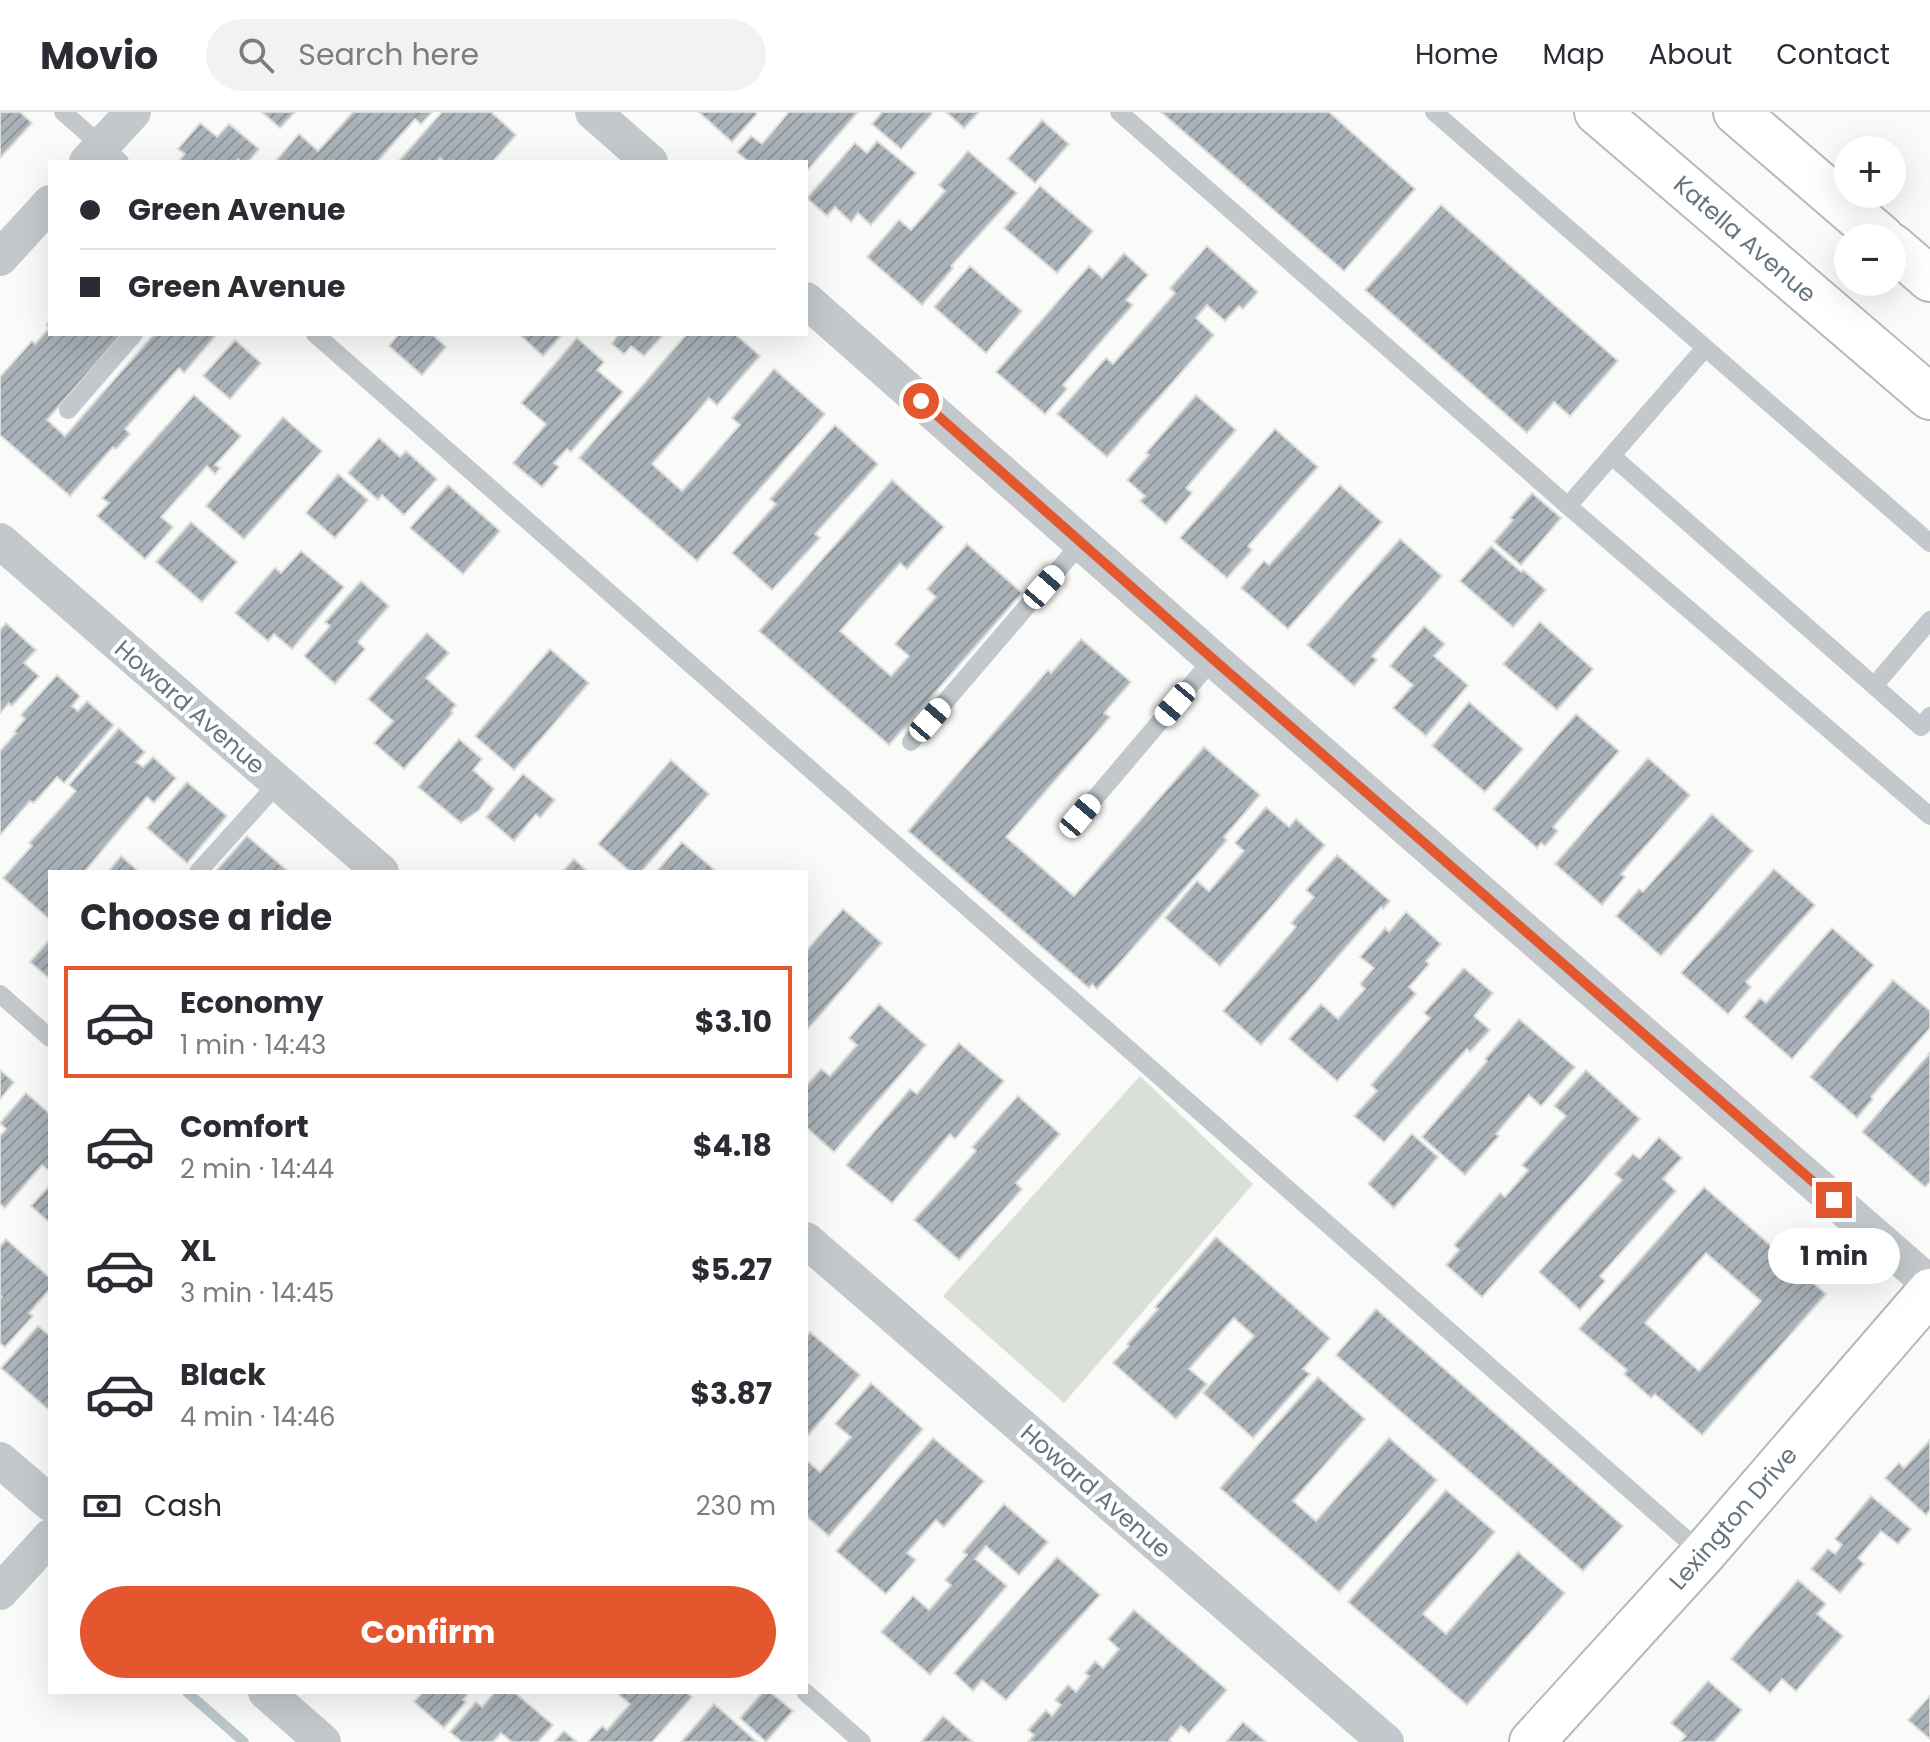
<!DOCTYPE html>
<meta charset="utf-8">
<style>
body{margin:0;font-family:Poppins,sans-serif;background:#f2f2f3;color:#2b2b33;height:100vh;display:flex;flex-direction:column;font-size:30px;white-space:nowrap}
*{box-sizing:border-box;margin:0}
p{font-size:26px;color:#7c7c81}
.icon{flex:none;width:44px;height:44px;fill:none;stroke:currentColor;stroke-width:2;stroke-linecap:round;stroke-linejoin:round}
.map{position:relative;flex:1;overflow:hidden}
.drawer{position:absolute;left:48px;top:758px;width:760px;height:824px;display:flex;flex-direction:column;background:#fff;border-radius:0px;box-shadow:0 8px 32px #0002}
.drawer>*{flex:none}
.hud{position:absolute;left:48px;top:48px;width:760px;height:176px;border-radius:0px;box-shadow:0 8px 32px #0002;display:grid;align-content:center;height:176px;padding:0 32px;background:#fff}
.tools{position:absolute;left:1834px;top:24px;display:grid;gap:16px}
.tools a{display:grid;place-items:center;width:72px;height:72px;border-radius:50%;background:#fff;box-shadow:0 8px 32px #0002;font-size:40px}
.end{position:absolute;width:36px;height:36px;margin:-18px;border:10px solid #e4572e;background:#fff;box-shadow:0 0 0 4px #fff}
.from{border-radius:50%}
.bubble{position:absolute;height:56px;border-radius:28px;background:#fff;box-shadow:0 8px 32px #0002;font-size:26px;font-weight:700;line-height:56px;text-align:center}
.car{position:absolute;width:24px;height:48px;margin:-24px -12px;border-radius:10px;box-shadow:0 0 6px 2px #0007;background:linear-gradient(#fff 24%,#345 0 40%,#fff 0 76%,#345 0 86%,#fff 0)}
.hud b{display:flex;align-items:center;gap:28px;height:76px;font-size:30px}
.hud b+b{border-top:2px solid #e1e1e2}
.hud i{width:20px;height:20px;background:#2b2b33}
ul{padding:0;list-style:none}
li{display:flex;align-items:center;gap:24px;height:112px;margin:0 16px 12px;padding:0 16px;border:4px solid transparent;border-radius:0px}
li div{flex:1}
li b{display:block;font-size:30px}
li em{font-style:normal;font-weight:700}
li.on{border-color:#e4572e}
li>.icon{width:72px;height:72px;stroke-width:1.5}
h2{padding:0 32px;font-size:36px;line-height:96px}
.pay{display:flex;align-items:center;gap:20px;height:88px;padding:0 32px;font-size:30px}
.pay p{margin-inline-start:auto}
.primary-button{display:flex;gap:16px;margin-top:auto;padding:16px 32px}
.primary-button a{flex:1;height:92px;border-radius:48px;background:#e4572e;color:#fff;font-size:32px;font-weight:700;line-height:92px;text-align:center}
header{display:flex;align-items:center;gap:48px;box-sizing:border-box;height:112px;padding:0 40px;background:#fff;border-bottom:2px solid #e1e1e2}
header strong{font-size:38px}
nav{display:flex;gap:44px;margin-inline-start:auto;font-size:28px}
.search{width:560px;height:72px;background:#f2f2f3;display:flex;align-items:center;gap:20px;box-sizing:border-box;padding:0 28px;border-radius:44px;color:#7c7c81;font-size:30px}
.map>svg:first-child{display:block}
.park{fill:#dadfd7}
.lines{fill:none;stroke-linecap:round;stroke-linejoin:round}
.stream{stroke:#bbc7cb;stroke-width:10}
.building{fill:url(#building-hatch);stroke:#dcdcda;stroke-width:2;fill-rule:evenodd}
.secondary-casing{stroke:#b3babf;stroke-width:48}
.primary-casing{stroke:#b5babe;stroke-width:48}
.lane{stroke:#c3c8cc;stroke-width:18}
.street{stroke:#c3c8cc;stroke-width:36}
.secondary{stroke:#fff;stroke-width:44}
.primary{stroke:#fff;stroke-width:44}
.route{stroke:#e4572e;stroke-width:10}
.labels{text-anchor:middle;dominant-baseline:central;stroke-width:8;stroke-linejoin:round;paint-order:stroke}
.street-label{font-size:24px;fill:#657683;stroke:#fff}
</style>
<header>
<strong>Movio</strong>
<div class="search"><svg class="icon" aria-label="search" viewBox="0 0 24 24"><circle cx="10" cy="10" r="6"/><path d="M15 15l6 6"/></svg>Search here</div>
<nav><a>Home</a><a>Map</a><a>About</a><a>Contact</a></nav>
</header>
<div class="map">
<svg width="1930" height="1630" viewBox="0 0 1930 1630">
<defs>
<pattern id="building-hatch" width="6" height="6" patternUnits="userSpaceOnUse" patternTransform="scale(2)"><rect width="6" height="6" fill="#aab3b9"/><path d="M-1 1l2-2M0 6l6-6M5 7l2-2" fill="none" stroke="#8e969c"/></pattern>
</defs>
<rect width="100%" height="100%" fill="#fafaf8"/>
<polygon class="park" points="1140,964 1253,1072 1064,1291 943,1184"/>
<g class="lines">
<polyline class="stream" points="187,1580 244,1630"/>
</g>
<g class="building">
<polygon points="0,0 20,0 32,11 0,46"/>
<polygon points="262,0 295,0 280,16"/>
<polygon points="353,0 432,0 421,12 415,7 378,49 380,50 275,50 299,22 318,39"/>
<polygon points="442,0 491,0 516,23 492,50 445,50 440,46 437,50 398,50"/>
<polygon points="699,0 755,0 757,2 732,30"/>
<polygon points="789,0 858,0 806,60 806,50 749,50 737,40 751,24 762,32"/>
<polygon points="882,0 931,0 932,2 901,37 872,12"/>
<polygon points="946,0 979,0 964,16"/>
<polygon points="1161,0 1329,0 1415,77 1344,159"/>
<polygon points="1042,8 1069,32 1035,71 1008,47"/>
<polygon points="200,11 217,25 229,12 259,37 248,50 241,50 238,47 236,50 178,50 185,42 178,37"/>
<polygon points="877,29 916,61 871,113 858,101 851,110 835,95 827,104 807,86 855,31 867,41"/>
<polygon points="968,39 1017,81 951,154 953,156 922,193 867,145 899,108 911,118 945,79 939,73"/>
<polygon points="1040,74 1093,119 1057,161 1004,116"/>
<polygon points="1441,93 1618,249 1570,304 1554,290 1527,321 1365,178"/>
<polygon points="1207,134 1258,180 1243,197 1239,194 1225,209 1207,193 1196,206 1214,223 1107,345 1057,302 1106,246 1113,252 1175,181 1170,176"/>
<polygon points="1124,141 1148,163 1126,188 1133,193 1063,273 1067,277 1045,302 996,260 1089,154 1102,166"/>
<polygon points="970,154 1022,199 986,241 934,195"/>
<polygon points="50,208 50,222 122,222 47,308 65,324 154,222 217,222 184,261 179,256 125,317 130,322 116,337 113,335 70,384 0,323 0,265 32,229 35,232 49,216 46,213"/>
<polygon points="399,222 432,222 446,235 422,263 389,234"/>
<polygon points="519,222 563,222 543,244"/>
<polygon points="618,222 664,222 644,244 631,234 624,242 612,232"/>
<polygon points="687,222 735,222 760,244 717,293 709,286 652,352 682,379 740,313 732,306 774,257 825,302 697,449 579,346"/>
<polygon points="577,226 604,250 597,258 623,280 571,340 567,337 554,351 559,355 542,375 513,351 546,312 521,291"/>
<polygon points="235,228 261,251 230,287 203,264"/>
<polygon points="194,283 241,324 215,353 220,356 215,362 207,354 161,405 173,415 145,447 97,404 109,391 102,386"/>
<polygon points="1196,283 1236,318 1186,376 1192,381 1166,412 1140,389 1145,384 1127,368 1149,343 1146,341"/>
<polygon points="283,305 322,339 244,427 206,394"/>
<polygon points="835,313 878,352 815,422 820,426 772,478 732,441 776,392 770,387"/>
<polygon points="1275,317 1318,355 1248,434 1252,438 1227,466 1180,426"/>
<polygon points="379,326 400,345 406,339 437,367 404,403 382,383 378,388 348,361"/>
<polygon points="338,362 368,388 335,426 306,401"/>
<polygon points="892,368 944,415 907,457 900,451 840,519 891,564 909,544 895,532 936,485 927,477 967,432 1022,481 889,633 759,519"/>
<polygon points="448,373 500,419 463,462 410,416"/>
<polygon points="1340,373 1382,410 1288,517 1241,476 1264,449 1269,453"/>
<polygon points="1532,381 1561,406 1521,453 1494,430 1513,408 1510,406"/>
<polygon points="191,410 237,450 202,490 156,450"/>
<polygon points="1400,427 1442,464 1372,544 1377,548 1354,574 1307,533"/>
<polygon points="1491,434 1521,460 1523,458 1546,478 1513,515 1460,469"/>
<polygon points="301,439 344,475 292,537 274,522 268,529 235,501 275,456 281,461"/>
<polygon points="361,469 389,494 358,530 365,537 335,572 304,544 330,514 325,510"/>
<polygon points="1540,510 1593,557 1557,598 1503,552"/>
<polygon points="6,511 36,538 24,551 39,564 12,594 9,591 0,601 0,518"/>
<polygon points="1424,514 1445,532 1434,544 1468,573 1426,624 1393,596 1413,573 1390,554"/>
<polygon points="427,521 449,541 426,566 456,593 451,599 453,601 404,657 374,631 393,609 368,587"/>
<polygon points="1081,527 1131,570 1104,601 1110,605 1006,725 1074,784 1204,635 1260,683 1224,725 1227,728 1097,877 1092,872 1089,876 908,719 1048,558 1051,561"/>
<polygon points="550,537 589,571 514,658 475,624"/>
<polygon points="57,563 80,584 72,594 78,599 87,589 114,613 64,671 57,665 34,691 30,689 0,723 0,639 16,621 14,620 25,607 21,603"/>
<polygon points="1469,590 1523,637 1485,680 1432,634"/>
<polygon points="1576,602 1619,639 1553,715 1558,719 1545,734 1541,731 1537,736 1493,697"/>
<polygon points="119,616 145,640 136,650 143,655 153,645 176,666 154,691 147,685 84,760 50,760 50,806 49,807 3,766 32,734 29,731 76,679 69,673"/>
<polygon points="459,627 482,647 473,658 494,677 479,698 461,711 418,675"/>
<polygon points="1648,646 1690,683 1621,762 1625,765 1602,793 1555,752"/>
<polygon points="671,648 709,682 641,760 631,760 598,732"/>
<polygon points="523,662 555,688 540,706 536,702 514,729 486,705"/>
<polygon points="187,670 227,704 187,751 147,716"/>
<polygon points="1266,695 1289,715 1296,707 1325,733 1220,854 1165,806 1197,769 1209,779 1244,739 1235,731"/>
<polygon points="1712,702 1753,739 1661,844 1616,804 1639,777 1643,780"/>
<polygon points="247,724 289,760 215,760"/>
<polygon points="682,730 717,760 660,760 658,758"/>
<polygon points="1337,743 1390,789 1383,797 1381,795 1261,933 1223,899 1296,815 1291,811 1314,785 1306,778"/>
<polygon points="121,744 139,760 108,760"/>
<polygon points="574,747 588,760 562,760"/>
<polygon points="1774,757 1815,793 1746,870 1751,875 1728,902 1681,861"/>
<polygon points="843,797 882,831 808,917 806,915 806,839"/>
<polygon points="1406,800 1441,832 1426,849 1429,852 1409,875 1416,882 1337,969 1289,927 1321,892 1338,907 1365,877 1360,872 1374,856 1360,845 1385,816 1389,820"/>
<polygon points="1832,816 1874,853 1792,947 1744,905 1760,886 1766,891"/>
<polygon points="50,827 50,867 30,850"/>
<polygon points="1464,856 1493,881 1474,904 1490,918 1470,940 1467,937 1384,1030 1354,1004 1377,979 1371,973 1430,906 1424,901"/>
<polygon points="1893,868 1930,899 1930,916 1871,985 1873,987 1857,1006 1810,965"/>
<polygon points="879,892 926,933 834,1040 806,1015 806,974 821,957 830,964 857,933 849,926"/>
<polygon points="1519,907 1575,955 1541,994 1529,983 1496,1022 1499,1024 1465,1063 1422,1025 1487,949 1485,947"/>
<polygon points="959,931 1004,969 955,1027 950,1022 892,1091 846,1053 910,977 917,982"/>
<polygon points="1930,941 1930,1070 1925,1075 1862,1020"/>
<polygon points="0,958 14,970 0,987"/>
<polygon points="1586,958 1640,1007 1482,1185 1446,1153 1459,1138 1454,1133 1500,1081 1505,1085 1528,1058 1522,1053 1566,1004 1554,994"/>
<polygon points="26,981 50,1002 50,1056 48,1058 42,1053 5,1096 0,1092 0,1024 6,1017 0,1011"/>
<polygon points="1018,984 1060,1022 1016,1071 1022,1077 959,1148 914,1108 976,1039 972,1035"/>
<polygon points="1412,1022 1438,1045 1394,1096 1368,1072"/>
<polygon points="1659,1025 1682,1046 1663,1067 1676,1079 1600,1164 1605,1169 1580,1198 1539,1160 1622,1068 1615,1062 1633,1042 1640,1047"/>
<polygon points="50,1073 50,1111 31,1094"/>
<path d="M1704,1075L1826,1182L1702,1323L1655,1282L1651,1286L1624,1262L1627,1258L1579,1217ZM1706,1141L1761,1189L1699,1259L1645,1211Z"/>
<polygon points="1216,1125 1330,1226 1303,1257 1310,1262 1253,1326 1203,1281 1254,1224 1234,1206 1189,1257 1207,1272 1176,1307 1113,1251 1129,1234 1127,1232 1158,1197 1155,1195"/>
<polygon points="6,1127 50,1166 50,1177 29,1201 33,1204 5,1235 0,1231 0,1187 2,1185 0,1183 0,1134"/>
<polygon points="1376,1197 1623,1414 1583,1459 1336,1243"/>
<polygon points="38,1214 50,1224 50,1299 1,1256"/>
<polygon points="810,1220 860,1263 806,1326 806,1225"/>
<polygon points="1318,1265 1365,1307 1293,1389 1316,1409 1389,1326 1437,1368 1339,1480 1220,1376"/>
<polygon points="871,1271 923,1317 829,1424 806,1404 806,1348 820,1360 851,1325 835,1312"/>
<polygon points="933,1326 984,1369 944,1415 936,1408 907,1441 916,1448 886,1482 836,1439"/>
<polygon points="1930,1328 1930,1398 1926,1403 1885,1366 1899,1351 1904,1356"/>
<polygon points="1446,1378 1495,1420 1423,1502 1446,1522 1518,1440 1565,1481 1467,1593 1348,1490"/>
<polygon points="1871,1384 1911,1417 1898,1432 1881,1419 1858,1446 1864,1452 1840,1481 1811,1457 1828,1437 1835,1442 1842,1433 1835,1427"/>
<polygon points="1004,1392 1048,1430 1019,1463 986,1434 975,1447 1007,1474 930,1563 881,1520 913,1484 929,1498 951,1473 945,1468 967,1443 963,1440"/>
<polygon points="1057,1445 1100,1483 1006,1588 982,1568 973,1579 954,1561"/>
<polygon points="1798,1468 1826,1492 1817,1502 1843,1524 1796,1579 1782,1567 1770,1581 1731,1547"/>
<polygon points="1134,1498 1227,1578 1189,1621 1181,1614 1169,1628 1171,1630 1028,1630 1034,1623 1028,1618 1046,1598 1052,1604 1061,1593 1055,1588 1068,1573 1076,1580 1089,1564 1085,1561 1095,1549 1103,1556 1119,1537 1108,1527"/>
<polygon points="1708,1569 1742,1598 1714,1630 1680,1630 1686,1624 1671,1611"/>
<polygon points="423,1580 470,1580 463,1588 466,1590 444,1616 414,1590"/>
<polygon points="495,1580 514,1580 553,1613 538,1630 512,1630 501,1621 493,1630 462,1630 450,1620 476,1590 482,1595"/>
<polygon points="616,1580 687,1580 692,1585 652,1630 588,1630 602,1614 607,1618 630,1592"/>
<polygon points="763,1580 770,1580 793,1599 766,1630 740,1606"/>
<polygon points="1930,1584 1930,1627 1908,1608"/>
<polygon points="714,1592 757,1630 681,1630"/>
<polygon points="943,1604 973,1630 921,1630"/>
<polygon points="1243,1610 1266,1630 1226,1630"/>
<polygon points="564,1619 577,1630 554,1630"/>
</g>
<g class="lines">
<defs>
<polyline id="secondary" points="1532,1630 1703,1442 1930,1179"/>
<g id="primary">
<polyline points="1597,0 1930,285"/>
<polyline points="1736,0 1882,126"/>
<polyline points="1892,134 1930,167"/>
</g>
</defs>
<use href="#secondary" class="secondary-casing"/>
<use href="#primary" class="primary-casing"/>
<g class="lane">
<polyline points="63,0 120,50"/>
<polyline points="1119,0 1568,394 1930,704"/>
<polyline points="1434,0 1930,431"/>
<polyline points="315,222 1703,1442"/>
<polyline points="68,298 134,222"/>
<polyline points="1612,344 1921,615 1930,604"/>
<polyline points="1568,394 1705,236"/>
<polyline points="1874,574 1930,508"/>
<polyline points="911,630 1081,431"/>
<polyline points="1080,704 1213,547"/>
<polyline points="198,760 278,671"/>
<polyline points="0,882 50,926"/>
<polyline points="805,1580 862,1630"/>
</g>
<g class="street">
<polyline points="593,0 650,50"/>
<polyline points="87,50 133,0"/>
<polyline points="0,146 50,91"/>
<polyline points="806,188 1213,547 1930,1172"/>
<polyline points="0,429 381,760"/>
<polyline points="806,1128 1386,1630"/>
<polyline points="0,1348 50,1391"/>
<polyline points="0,1480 50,1425"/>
<polyline points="266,1580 323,1630"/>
</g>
<use href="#secondary" class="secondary"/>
<use href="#primary" class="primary"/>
</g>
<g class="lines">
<polyline class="route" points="921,289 1213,547 1834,1088"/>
</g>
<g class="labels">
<g class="street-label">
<text transform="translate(1745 127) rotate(41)">Katella Avenue</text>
<text transform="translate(190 595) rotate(41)">Howard Avenue</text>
<text transform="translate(1096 1379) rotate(41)">Howard Avenue</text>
<text transform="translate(1733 1406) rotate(-49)">Lexington Drive</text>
</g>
</g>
</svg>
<div class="tools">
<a>+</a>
<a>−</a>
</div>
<i class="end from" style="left:921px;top:289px"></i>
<i class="end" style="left:1834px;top:1088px"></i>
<div class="bubble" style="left:1768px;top:1116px;width:132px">1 min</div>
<i class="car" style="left:1044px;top:475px;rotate:41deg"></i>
<i class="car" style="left:1175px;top:592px;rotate:220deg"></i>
<i class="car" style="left:930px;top:608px;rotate:41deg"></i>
<i class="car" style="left:1080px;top:704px;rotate:40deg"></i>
<div class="hud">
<b><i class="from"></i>Green Avenue</b>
<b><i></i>Green Avenue</b>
</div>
<section class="drawer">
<h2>Choose a ride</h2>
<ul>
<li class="on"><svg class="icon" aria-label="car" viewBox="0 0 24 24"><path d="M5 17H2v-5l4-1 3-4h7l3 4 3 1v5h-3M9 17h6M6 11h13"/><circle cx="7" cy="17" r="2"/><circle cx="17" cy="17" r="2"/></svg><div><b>Economy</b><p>1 min · 14:43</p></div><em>$3.10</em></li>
<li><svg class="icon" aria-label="car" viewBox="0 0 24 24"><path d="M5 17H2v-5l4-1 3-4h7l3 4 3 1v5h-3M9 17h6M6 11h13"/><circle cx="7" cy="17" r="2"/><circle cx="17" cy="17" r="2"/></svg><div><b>Comfort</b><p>2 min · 14:44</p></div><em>$4.18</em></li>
<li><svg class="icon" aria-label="car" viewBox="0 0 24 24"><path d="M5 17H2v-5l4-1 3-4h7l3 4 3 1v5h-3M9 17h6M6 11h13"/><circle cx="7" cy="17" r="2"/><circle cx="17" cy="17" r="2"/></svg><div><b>XL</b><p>3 min · 14:45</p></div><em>$5.27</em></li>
<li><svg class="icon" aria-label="car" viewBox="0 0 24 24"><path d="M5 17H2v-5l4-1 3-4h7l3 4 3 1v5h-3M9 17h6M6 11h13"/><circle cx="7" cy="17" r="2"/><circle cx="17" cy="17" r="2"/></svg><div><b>Black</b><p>4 min · 14:46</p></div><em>$3.87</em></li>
</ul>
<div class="pay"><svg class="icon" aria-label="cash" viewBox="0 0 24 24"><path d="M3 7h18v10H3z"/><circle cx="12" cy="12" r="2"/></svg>Cash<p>230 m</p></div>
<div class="primary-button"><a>Confirm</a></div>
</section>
</div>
